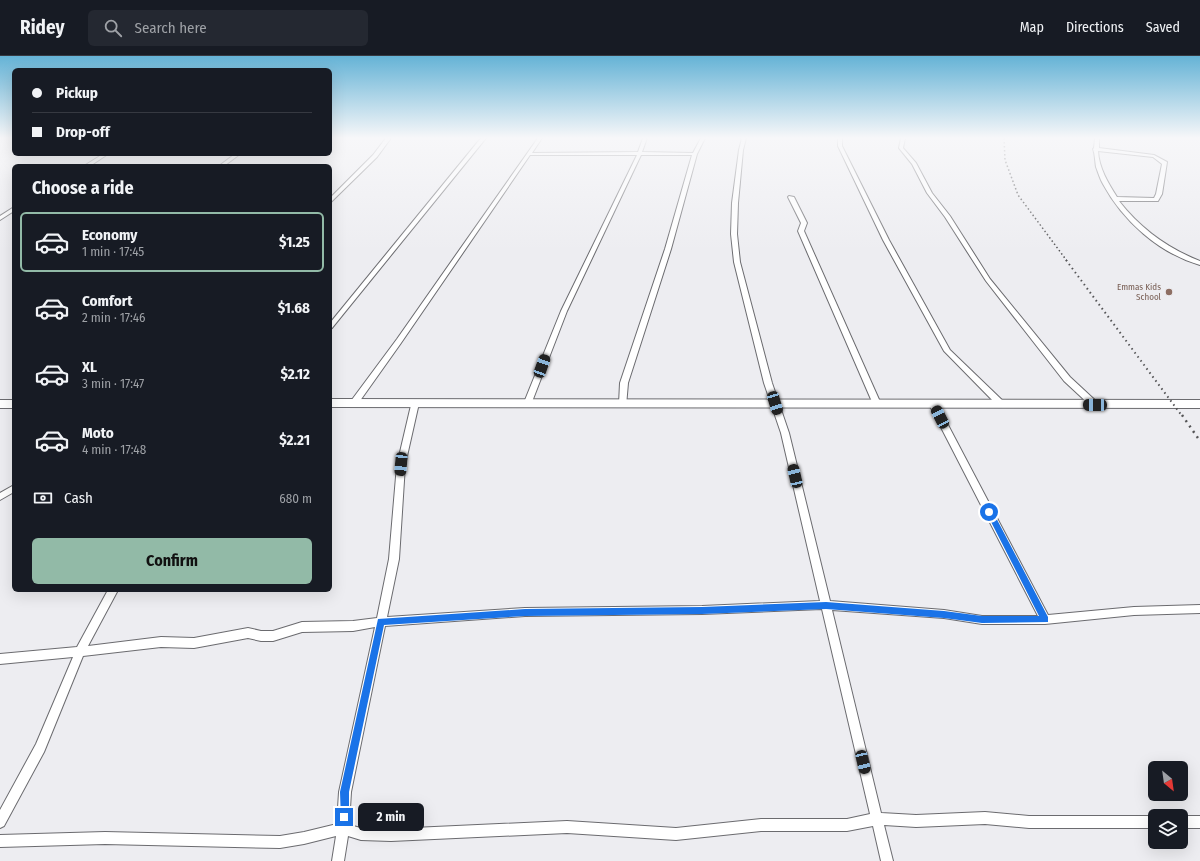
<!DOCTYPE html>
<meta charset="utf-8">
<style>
body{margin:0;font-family:"Fira Sans Condensed",sans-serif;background:#242831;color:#f1f3f6;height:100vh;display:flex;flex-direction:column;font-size:15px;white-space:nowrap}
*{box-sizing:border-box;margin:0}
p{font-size:13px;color:#9ea1a6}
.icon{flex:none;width:22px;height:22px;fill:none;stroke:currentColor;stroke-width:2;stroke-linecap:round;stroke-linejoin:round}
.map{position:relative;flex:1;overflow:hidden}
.side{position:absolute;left:12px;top:108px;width:320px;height:428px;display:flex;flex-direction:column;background:#171b24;border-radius:6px;box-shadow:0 4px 16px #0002}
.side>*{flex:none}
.hud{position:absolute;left:12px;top:12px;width:320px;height:88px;border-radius:6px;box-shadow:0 4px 16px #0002;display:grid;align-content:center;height:88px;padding:0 20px;background:#171b24}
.needle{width:26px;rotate:151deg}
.fabs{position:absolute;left:1148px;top:705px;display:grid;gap:8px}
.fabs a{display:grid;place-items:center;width:40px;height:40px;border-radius:6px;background:#171b24;box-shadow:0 4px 16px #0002;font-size:20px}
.end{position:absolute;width:18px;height:18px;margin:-9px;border:5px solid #1a73e8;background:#fff;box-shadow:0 0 0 2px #fff}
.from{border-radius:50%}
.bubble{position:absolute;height:28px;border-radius:6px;background:#171b24;box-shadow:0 4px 16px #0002;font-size:13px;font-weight:700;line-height:28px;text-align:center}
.car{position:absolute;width:12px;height:24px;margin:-12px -6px;border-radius:5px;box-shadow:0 0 3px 1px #0007;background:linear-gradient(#222 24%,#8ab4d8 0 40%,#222 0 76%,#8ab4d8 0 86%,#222 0)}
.hud b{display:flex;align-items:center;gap:14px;height:38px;font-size:15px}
.hud b+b{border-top:1px solid #363941}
.hud i{width:10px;height:10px;background:#f1f3f6}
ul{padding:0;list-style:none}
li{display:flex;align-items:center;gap:12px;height:60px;margin:0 8px 6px;padding:0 12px;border:2px solid transparent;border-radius:6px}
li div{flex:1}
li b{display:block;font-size:15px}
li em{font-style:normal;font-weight:700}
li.on{border-color:#92baa7}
li>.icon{width:36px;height:36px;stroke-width:1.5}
h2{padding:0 20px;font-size:18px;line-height:48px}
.pay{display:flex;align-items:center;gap:10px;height:44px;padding:0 20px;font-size:15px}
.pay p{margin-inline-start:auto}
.button{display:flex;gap:8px;margin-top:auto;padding:8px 20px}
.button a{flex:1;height:46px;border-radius:6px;background:#92baa7;color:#111;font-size:16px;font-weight:700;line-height:46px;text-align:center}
header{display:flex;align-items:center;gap:24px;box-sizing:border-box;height:56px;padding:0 20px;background:#171b24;border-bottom:1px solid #363941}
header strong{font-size:19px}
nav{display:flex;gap:22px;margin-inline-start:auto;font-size:14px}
.search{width:280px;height:36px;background:#242831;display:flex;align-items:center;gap:10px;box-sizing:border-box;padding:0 14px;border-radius:6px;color:#9ea1a6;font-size:15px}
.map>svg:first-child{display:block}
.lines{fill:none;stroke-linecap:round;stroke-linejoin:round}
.minor-casing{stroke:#6b6b6f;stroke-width:2}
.major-casing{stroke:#6b6b6f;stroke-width:2}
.minor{fill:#fff;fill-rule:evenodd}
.major{fill:#fff;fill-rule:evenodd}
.rail-far2{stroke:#545456;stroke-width:1.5;stroke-dasharray:1.5 2.5;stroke-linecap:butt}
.rail-far1{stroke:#545456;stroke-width:2;stroke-dasharray:1.5 3.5;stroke-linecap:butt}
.rail{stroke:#545456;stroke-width:2.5;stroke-dasharray:2 4.5;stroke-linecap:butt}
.route{fill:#1a73e8}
.education-dot{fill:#8d6e63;stroke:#ededf1;stroke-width:1.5}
.labels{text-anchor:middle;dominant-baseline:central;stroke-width:3;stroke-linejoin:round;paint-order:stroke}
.far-education-label{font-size:9px;fill:#785e54;stroke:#ededf1;text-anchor:end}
</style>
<header>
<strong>Ridey</strong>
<div class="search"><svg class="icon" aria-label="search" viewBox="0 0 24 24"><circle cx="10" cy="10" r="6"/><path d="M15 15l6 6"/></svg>Search here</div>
<nav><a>Map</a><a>Directions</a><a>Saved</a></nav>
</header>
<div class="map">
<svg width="1200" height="805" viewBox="0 0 1200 805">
<rect width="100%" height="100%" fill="#ededf1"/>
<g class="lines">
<defs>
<g id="minor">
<polygon points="386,82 391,82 377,101 330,147 330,142 373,99"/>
<polygon points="481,82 486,82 332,272 330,273 330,267"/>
<polygon points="538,82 542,82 532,97 638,96 643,82 647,82 642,96 693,97 701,82 705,82 697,98 671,193 628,327 626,350 623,351 619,348 620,327 665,193 692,99 641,99 567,255 530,351 524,351 523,349 561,255 637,99 530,99 401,287 357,349 351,349 350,347 351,345 397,283"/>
<path d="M742,82H746L743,94L738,147L737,178L740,206L772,327L789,377L830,545L944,554L982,560H1038L929,348L933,345L937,348L1048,559L1134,551L1200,549V557L1134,559L1045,568H982L944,562L832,554L881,757L916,759L985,756L1029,760H1155V772H1029L985,768L916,771L884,769L893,805H881L873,770L847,775H761L676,784L567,777L391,785L361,784L348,780L344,805H332L336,780L304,788L280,792L105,788L0,791V779L105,776L280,780L304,776L337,768L339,736L375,571L353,575L302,576L273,585H261L248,582L194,592L161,591L83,600L44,696L4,770L0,772V754L36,688L73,601L0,608V598L77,591L108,534H118L88,590L161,581L194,582L248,572L261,575H273L302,566L353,565L377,562L389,503L397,409L412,345H418L419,347L405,409L399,503L387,561L525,552L702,550L820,545L781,377L764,327L734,206L731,178L732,147L739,94ZM822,553L870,758L847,763H761L676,772L567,765L391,773L361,772L349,769L351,736L385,570L525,560L702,558Z"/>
<polygon points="838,82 842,82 842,90 889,184 950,294 1003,345 1004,347 1003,349 997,349 944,295 883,184 838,90"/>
<polygon points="901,82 905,82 903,92 916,107 932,137 950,160 990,223 1070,321 1098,347 1099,349 1098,351 1092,351 1064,325 986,225 945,161 927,137 912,108 899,92"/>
<path d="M1095,82H1099V92L1154,99L1167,106L1162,138L1158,145H1119C1141,173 1167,192 1200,205V209C1159,197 1123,165 1103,128C1100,123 1098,116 1096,111C1095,105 1095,98 1093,93L1094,92ZM1098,95L1153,101L1162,108L1156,138L1154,142L1117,141C1108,127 1099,112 1098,95Z"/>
<polygon points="103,98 108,98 90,110 84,110"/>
<polygon points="235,98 240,98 224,110 219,110"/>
<polygon points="789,140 794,141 807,167 804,175 881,348 880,350 877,351 873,348 798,175 801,167 788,141"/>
<polygon points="14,151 14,155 0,164 0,160"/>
<polygon points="14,429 14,436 0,444 0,437"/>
<rect x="1181" y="760" width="19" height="12"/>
</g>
<g id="major">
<polygon points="330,343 1200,344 1200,352 330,351"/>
<rect x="0" y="344" width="14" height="8"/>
</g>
</defs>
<use href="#minor" class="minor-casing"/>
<use href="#major" class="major-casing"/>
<use href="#minor" class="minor"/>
<use href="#major" class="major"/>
<polyline class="rail-far2" points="1004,82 1005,104 1018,139 1067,205"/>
<polyline class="rail-far1" points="1066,204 1182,360"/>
<polyline class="rail" points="1182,359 1200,385"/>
</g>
<linearGradient id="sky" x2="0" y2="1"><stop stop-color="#65b3d6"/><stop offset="0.42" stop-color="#f7f7f9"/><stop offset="1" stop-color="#f7f7f9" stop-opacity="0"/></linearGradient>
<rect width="1200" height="195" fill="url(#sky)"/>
<polygon class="route" points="989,453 992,454 1048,561 1048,566 982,567 944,562 826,553 702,558 525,560 384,569 349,736 349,761 347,764 341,764 340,736 378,563 525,553 702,551 826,546 944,555 982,560 1039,560 986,456"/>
<circle class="education-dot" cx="1169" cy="236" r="4"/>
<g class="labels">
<g class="far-education-label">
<text x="1161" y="231">Emmas Kids<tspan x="1161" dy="10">School</tspan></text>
</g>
</g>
</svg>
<div class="fabs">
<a><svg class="needle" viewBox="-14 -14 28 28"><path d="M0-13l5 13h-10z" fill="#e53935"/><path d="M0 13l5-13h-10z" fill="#9ea1a6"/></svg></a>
<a><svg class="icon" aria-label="layers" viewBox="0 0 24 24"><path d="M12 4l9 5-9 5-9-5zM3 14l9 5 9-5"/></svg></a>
</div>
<i class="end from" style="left:989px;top:456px"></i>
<i class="end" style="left:344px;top:761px"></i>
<div class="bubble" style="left:358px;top:747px;width:66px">2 min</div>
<i class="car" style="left:542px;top:310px;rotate:20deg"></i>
<i class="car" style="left:775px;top:347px;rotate:163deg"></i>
<i class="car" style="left:1095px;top:349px;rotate:271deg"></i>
<i class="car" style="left:940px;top:361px;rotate:333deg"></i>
<i class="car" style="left:401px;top:408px;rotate:185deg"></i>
<i class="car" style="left:795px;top:420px;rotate:347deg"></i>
<i class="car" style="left:863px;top:706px;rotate:167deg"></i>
<div class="hud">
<b><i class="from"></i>Pickup</b>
<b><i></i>Drop-off</b>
</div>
<section class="side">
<h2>Choose a ride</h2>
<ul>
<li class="on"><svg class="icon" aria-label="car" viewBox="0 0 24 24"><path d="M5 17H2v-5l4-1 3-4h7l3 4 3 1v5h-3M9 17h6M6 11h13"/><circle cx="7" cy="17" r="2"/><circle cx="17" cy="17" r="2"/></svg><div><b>Economy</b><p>1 min · 17:45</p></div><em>$1.25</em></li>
<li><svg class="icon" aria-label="car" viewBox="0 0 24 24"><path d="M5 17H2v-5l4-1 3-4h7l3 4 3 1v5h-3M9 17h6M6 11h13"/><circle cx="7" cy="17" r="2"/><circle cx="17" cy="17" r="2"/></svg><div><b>Comfort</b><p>2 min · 17:46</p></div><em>$1.68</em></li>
<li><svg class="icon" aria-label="car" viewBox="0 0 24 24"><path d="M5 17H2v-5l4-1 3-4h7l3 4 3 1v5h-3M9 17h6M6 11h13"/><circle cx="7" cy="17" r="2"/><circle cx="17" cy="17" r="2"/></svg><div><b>XL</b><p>3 min · 17:47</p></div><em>$2.12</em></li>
<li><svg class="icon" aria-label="car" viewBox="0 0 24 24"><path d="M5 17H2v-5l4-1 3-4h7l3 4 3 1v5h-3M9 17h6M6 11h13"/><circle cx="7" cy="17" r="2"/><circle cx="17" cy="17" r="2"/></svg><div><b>Moto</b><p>4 min · 17:48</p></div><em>$2.21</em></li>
</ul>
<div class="pay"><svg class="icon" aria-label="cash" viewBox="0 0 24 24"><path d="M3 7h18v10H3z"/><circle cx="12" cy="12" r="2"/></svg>Cash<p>680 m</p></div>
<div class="button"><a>Confirm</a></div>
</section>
</div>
